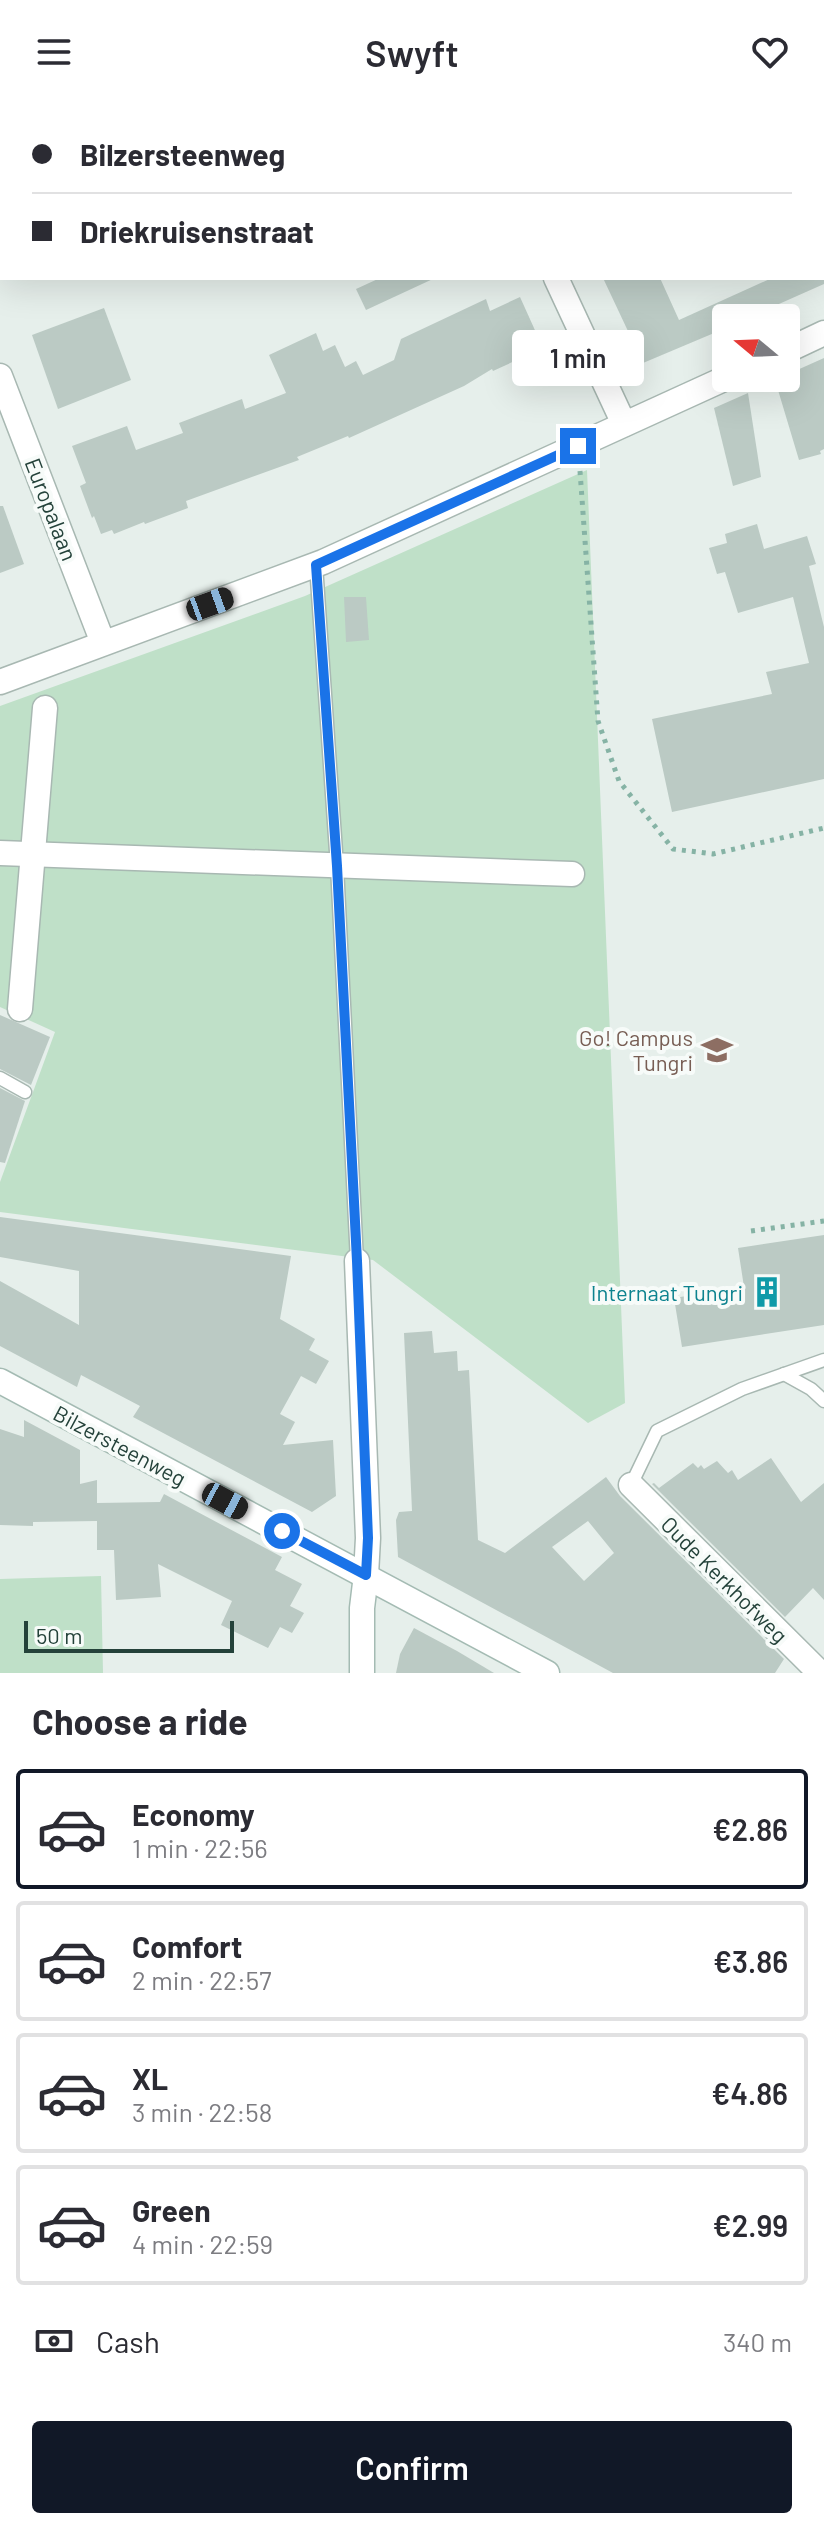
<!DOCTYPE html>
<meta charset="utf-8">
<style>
body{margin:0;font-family:Barlow,sans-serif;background:#f7f7f7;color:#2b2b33;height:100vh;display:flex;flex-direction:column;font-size:30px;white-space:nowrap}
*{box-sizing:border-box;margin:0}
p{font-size:26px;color:#7c7c81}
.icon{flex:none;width:44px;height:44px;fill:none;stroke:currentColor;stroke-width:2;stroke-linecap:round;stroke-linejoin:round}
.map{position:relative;height:1569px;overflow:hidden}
.drawer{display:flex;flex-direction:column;background:#fff;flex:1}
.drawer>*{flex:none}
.banner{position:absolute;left:0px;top:0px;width:824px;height:176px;box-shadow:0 8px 32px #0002;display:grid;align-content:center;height:176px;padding:0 32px;background:#fff}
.needle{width:52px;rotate:289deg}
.controls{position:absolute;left:712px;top:200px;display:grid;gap:16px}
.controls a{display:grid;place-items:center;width:88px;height:88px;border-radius:8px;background:#fff;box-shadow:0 8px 32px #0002;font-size:40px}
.scale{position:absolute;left:24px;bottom:20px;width:210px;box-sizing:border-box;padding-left:8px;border:4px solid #24423a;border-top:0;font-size:22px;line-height:28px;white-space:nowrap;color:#24423a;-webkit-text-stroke:6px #f7fbf9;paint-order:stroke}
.end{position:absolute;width:36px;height:36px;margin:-18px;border:10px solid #1a73e8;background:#fff;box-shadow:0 0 0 4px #fff}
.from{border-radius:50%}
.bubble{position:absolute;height:56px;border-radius:8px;background:#fff;box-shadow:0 8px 32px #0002;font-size:26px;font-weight:600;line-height:56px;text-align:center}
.car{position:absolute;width:24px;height:48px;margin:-24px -12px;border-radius:10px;box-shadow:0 0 6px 2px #0007;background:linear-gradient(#222 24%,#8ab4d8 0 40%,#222 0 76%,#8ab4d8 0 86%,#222 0)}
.banner b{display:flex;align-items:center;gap:28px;height:76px;font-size:30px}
.banner b+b{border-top:2px solid #e1e1e2}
.banner i{width:20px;height:20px;background:#2b2b33}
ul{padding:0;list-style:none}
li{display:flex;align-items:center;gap:24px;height:120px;margin:0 16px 12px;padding:0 16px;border:4px solid #e1e1e2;border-radius:8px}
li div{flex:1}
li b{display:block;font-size:30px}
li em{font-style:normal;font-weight:600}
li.active{border-color:#111827}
li>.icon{width:72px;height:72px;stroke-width:1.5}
h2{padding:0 32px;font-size:36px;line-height:96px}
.pay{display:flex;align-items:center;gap:20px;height:88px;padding:0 32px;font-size:30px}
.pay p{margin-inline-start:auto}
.button{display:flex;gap:16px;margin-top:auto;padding:16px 32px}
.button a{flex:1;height:92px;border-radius:8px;background:#111827;color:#fff;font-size:32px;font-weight:600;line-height:92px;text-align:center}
header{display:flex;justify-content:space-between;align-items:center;height:104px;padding:0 32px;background:#fff;font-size:36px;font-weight:600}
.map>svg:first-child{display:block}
.green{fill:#bfe0c8}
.building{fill:#bbcac4;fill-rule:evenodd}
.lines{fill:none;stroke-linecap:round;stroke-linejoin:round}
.lane-casing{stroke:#a8b8b2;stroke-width:15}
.street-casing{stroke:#a8b8b2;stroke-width:27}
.secondary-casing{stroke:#a4bbb3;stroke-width:27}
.path{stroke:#86b3a5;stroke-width:5;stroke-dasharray:4 6;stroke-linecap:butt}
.lane{stroke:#fff;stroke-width:12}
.street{stroke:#fff;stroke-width:24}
.secondary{stroke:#fff;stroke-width:24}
.route{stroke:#1a73e8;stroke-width:10}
.labels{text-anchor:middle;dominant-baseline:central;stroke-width:8;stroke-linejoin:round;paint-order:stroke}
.street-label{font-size:22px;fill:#24423a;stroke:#f7fbf9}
.education-label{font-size:22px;fill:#785e54;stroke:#f7fbf9;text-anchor:end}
.culture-label{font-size:22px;fill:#0d838f;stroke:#f7fbf9;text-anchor:end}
</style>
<header><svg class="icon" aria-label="menu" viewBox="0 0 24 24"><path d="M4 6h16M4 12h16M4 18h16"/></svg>Swyft<svg class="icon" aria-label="heart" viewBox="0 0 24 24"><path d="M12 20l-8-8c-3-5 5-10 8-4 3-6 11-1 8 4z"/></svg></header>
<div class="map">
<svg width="824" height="1569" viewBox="0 0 824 1569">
<rect width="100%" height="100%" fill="#e6efeb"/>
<g class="green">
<polygon points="587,366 625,1299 588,1319 373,1156 0,1108 0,1078 55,928 0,903 0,602 305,492"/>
<polygon points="101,1472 103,1569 0,1569 0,1475"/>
</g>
<g class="building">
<polygon points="380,174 435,174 366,206 356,185"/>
<polygon points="603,174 660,174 679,216 772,174 824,174 824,180 747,214 726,214 726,224 643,259"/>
<polygon points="520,193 543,244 493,267 492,265 464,282 349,334 348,332 297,353 299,356 186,397 188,404 145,420 144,418 114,430 112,426 101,430 94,412 92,414 80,382 86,379 72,342 127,322 136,346 183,329 179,319 242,295 245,305 286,289 269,251 316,229 323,247 335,241 345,263 356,257 363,271 394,256 401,235 486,195 490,207"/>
<polygon points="104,204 131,276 58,305 32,231"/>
<polygon points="824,254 824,345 820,347 821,350 799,356 775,276 786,274 786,271"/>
<polygon points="748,289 761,373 733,382 714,304"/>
<polygon points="0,402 3,402 24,460 0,469"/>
<polygon points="757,420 764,445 807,432 816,460 809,462 824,523 824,675 672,708 652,615 772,590 766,568 809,559 793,493 738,509 725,468 717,470 709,444 727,439 725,430"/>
<polygon points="344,493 366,493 369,536 346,538"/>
<polygon points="0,911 50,933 31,981 0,965"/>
<polygon points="0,984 25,997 5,1059 0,1058"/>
<polygon points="0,1113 291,1152 280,1215 315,1235 309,1246 329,1257 316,1280 301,1272 280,1310 295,1318 283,1341 333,1336 336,1392 312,1408 133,1313 140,1302 81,1271 77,1283 0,1242 0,1177 79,1221 79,1167 0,1153"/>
<polygon points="824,1131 824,1221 682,1243 674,1194 744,1183 738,1144"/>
<path d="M432,1227L434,1249L457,1247L458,1267L469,1266L478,1436L505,1449L606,1373L620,1392L784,1555L775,1569H613L398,1453L396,1416L399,1408L412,1407L404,1229ZM588,1417L614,1449L584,1477L552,1443Z"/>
<polygon points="24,1316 80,1346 80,1380 97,1376 97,1399 160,1398 164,1390 282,1453 275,1466 302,1480 290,1502 304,1509 292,1529 280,1523 268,1544 221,1521 232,1497 158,1460 161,1493 116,1496 114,1446 97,1446 97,1417 33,1418 33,1422 0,1421 0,1325 24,1333"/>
<polygon points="771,1354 801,1398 824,1379 824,1496 813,1484 785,1513 652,1380 654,1379 659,1384 693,1359 698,1364 701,1361 704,1365 717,1357 728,1369 732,1366 738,1376"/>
<polygon points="414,1524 457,1547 494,1569 396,1569 400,1550"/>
</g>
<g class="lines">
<defs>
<g id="lane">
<polyline points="316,461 337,762 357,1157"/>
<polyline points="0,974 25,988"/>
<polyline points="784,1270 811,1285 824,1297"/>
<polyline points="631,1381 657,1327 742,1285 824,1256"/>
</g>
<g id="street">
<polyline points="476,0 477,2"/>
<polyline points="556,174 624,320"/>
<polyline points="786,247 824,229"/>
<polyline points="0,272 103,539"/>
<polyline points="0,578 323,458 726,274"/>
<polyline points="0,749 572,770"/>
<polyline points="20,905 45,604"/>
<polyline points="357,1157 368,1434 366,1471"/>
<polyline points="631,1381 820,1569"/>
</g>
<g id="secondary">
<polyline points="0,1277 547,1569"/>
<polyline points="362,1569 362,1504 366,1471"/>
</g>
</defs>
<use href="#lane" class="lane-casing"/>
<use href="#street" class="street-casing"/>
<use href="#secondary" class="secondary-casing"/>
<g class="path">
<polyline points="0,80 2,79"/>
<polyline points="580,367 598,617 619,677 673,745 713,750 824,724"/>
<polyline points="751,1127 824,1117"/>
</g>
<use href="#lane" class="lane"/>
<use href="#street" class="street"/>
<use href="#secondary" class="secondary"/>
</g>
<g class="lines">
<polyline class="route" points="282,1427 366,1471 368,1434 357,1157 337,762 316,461 578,342"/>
</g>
<defs>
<symbol id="school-bare" viewBox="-9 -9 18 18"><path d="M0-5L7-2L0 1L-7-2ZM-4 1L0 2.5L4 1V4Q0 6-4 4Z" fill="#8d6e63" stroke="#f7fbf9" stroke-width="2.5" paint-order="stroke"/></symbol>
<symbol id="building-bare" viewBox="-9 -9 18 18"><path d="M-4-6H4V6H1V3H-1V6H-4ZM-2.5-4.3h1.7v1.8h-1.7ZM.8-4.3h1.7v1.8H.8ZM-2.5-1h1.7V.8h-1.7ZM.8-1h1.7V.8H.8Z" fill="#0f9aa8" stroke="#f7fbf9" stroke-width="2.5" paint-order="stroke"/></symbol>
</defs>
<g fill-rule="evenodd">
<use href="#school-bare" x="695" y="924" width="44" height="44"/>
<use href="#building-bare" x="745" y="1166" width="44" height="44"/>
</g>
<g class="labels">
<g class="street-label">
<text transform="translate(52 405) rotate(69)">Europalaan</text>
<text transform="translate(120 1341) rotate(28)">Bilzersteenweg</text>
<text transform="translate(725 1475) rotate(45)">Oude Kerkhofweg</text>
</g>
<g class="education-label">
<text x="693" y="933">Go! Campus<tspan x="693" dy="25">Tungri</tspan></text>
</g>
<g class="culture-label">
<text x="743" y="1188">Internaat Tungri</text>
</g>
</g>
</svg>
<div class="controls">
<a><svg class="needle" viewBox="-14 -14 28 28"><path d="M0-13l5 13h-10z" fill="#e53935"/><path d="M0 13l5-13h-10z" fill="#7c7c81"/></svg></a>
</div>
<div class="scale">50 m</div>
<i class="end from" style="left:282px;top:1427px"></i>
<i class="end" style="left:578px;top:342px"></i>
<div class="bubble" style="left:512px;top:226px;width:132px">1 min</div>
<i class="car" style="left:210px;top:500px;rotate:70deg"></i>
<i class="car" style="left:225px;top:1397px;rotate:118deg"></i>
<div class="banner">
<b><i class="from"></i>Bilzersteenweg</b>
<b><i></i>Driekruisenstraat</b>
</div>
</div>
<section class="drawer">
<h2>Choose a ride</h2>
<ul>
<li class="active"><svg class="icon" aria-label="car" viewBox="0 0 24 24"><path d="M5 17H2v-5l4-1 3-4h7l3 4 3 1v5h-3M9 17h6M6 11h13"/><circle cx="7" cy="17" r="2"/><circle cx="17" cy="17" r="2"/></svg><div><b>Economy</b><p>1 min · 22:56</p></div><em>€2.86</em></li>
<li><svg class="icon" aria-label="car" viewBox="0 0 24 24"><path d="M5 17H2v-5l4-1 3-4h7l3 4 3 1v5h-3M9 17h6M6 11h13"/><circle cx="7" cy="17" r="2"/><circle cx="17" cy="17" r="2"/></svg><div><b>Comfort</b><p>2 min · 22:57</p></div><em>€3.86</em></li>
<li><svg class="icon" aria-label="car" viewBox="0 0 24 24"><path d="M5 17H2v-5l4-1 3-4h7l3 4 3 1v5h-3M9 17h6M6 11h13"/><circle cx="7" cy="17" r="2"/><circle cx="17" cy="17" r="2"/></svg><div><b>XL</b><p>3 min · 22:58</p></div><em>€4.86</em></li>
<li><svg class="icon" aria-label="car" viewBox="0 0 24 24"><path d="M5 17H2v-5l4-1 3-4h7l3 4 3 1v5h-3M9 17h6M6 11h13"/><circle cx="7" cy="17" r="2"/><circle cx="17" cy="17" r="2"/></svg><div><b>Green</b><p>4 min · 22:59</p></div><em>€2.99</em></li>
</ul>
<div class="pay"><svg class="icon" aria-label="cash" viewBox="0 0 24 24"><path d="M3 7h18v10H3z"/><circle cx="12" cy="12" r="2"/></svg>Cash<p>340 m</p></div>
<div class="button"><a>Confirm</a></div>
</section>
